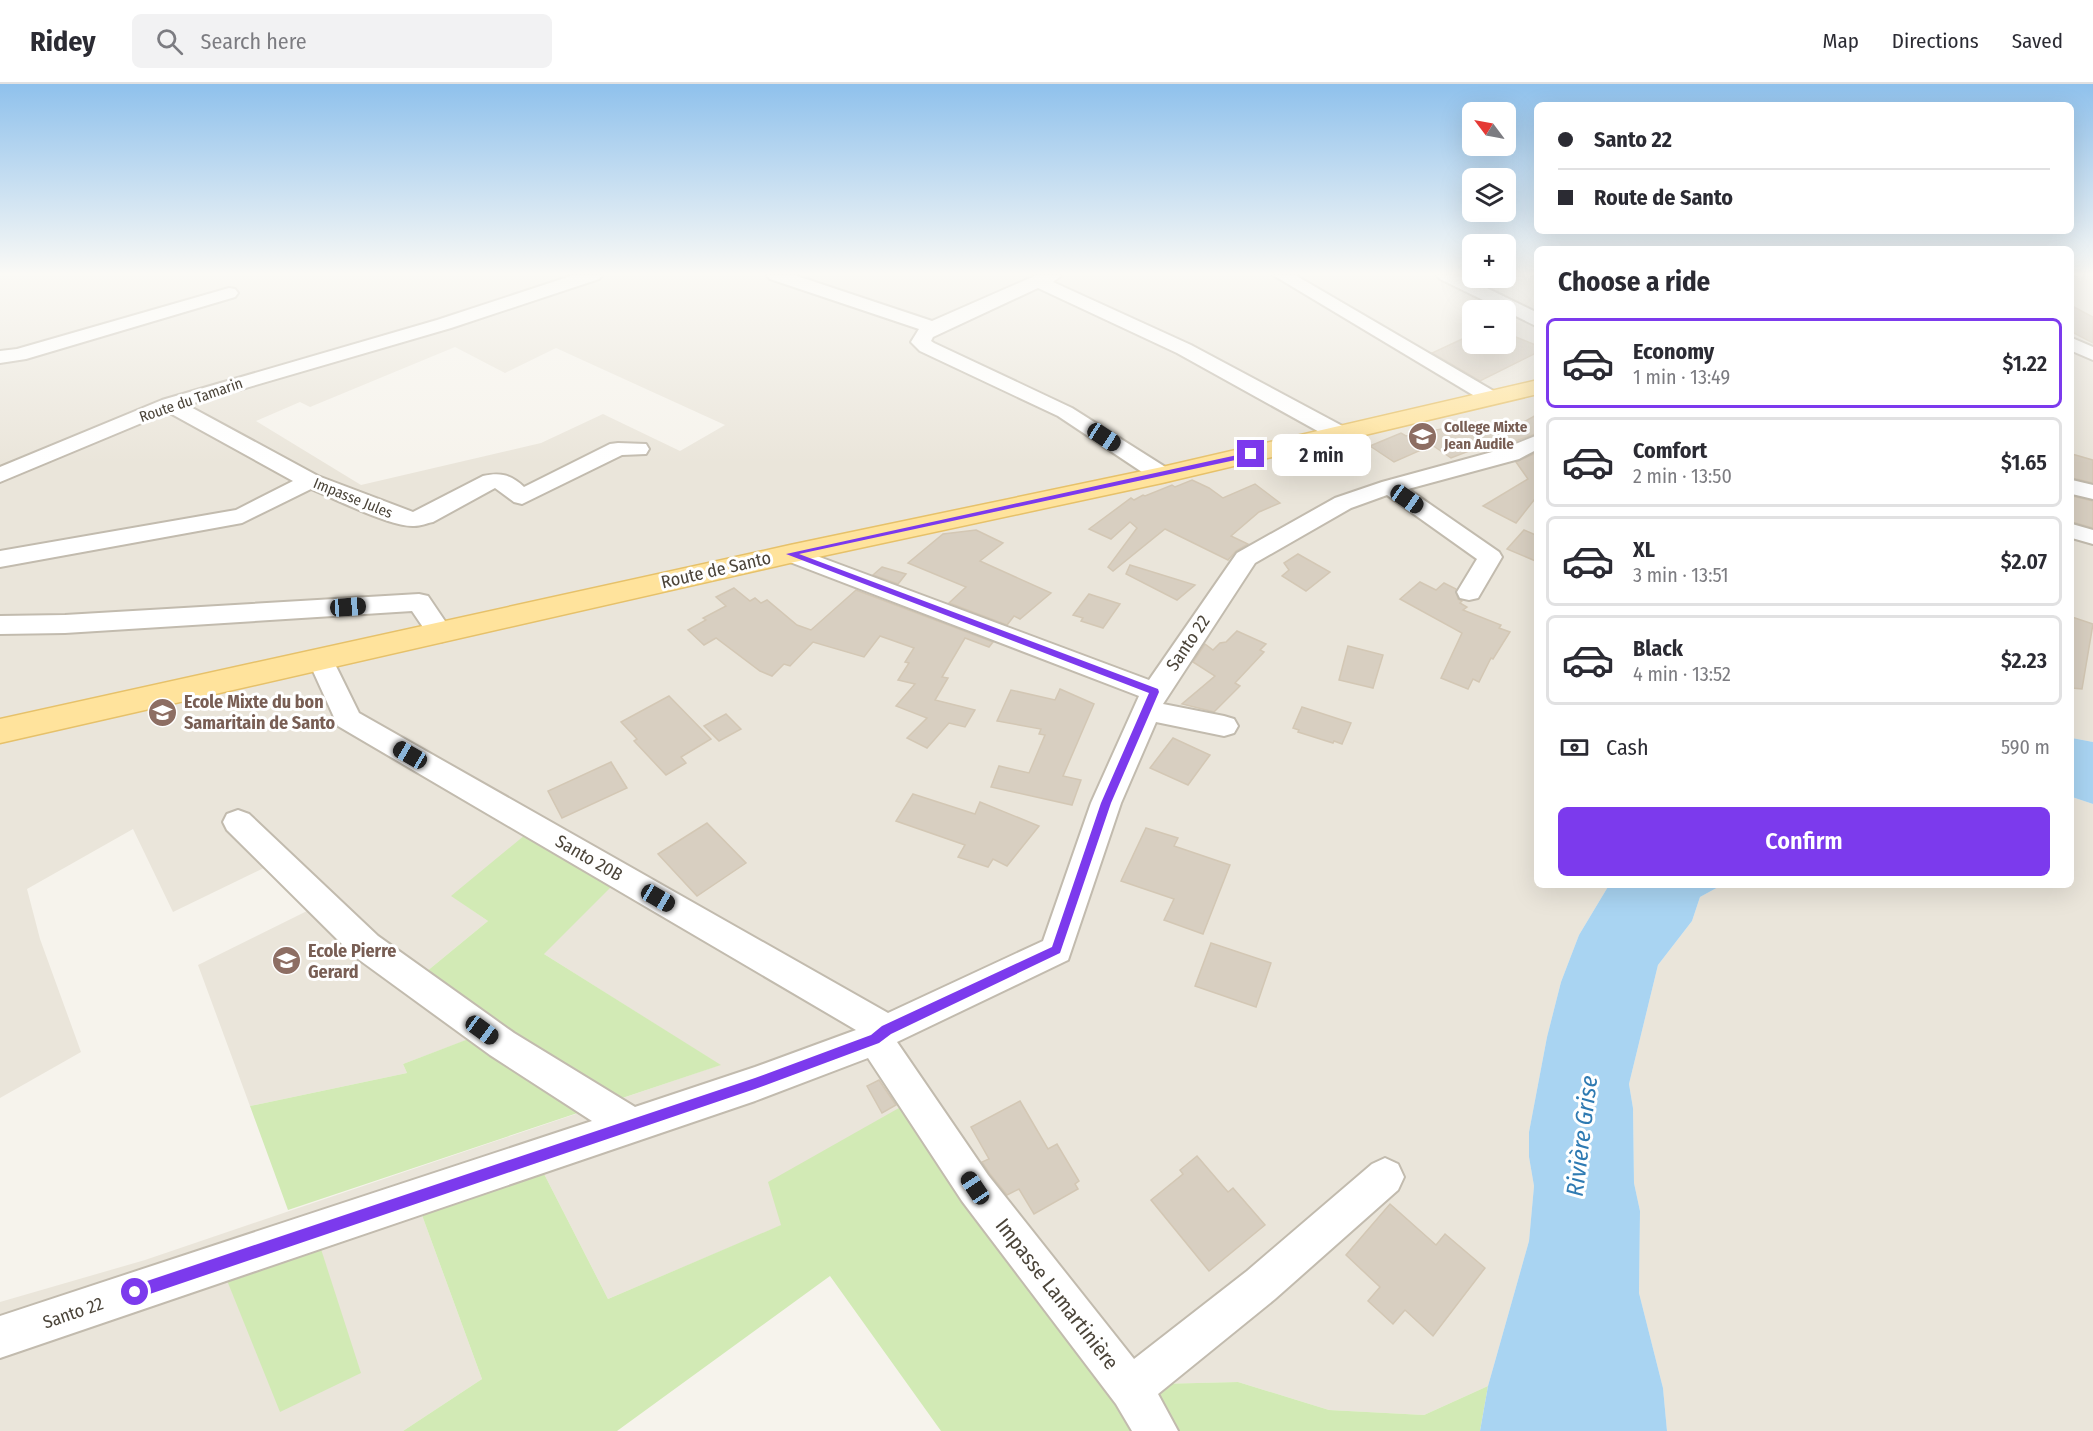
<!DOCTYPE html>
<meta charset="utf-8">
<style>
body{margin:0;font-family:"Fira Sans Condensed",sans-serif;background:#f2f2f3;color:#2b2b33;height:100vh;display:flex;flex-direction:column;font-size:22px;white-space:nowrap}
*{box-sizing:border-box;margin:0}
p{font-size:20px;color:#7c7c81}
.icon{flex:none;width:33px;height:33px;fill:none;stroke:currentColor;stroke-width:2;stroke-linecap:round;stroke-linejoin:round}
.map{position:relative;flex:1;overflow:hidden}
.sheet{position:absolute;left:1534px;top:162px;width:540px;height:642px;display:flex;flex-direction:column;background:#fff;border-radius:9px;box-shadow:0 6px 24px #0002}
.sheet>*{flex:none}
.hud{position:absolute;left:1534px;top:18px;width:540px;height:132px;border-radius:9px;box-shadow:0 6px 24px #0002;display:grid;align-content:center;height:132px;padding:0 24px;background:#fff}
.needle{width:39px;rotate:302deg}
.controls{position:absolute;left:1462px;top:18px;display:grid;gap:12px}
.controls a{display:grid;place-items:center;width:54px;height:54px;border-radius:9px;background:#fff;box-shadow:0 6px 24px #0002;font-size:30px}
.end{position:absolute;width:27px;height:27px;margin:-14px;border:8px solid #7c3aed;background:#fff;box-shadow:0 0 0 3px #fff}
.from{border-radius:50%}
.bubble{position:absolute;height:42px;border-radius:9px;background:#fff;box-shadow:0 6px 24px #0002;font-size:20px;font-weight:600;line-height:42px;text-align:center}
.car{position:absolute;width:18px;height:36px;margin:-18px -9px;border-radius:8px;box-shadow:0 0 4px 2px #0007;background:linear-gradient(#222 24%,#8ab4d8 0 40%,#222 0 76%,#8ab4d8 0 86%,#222 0)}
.hud b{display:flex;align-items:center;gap:21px;height:57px;font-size:22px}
.hud b+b{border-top:2px solid #e1e1e2}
.hud i{width:15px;height:15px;background:#2b2b33}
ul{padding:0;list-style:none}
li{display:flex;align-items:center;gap:18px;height:90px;margin:0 12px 9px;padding:0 12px;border:3px solid #e1e1e2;border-radius:9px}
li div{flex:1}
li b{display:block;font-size:22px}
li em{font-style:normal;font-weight:600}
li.current{border-color:#7c3aed}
li>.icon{width:54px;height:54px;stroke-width:1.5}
h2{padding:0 24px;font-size:27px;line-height:72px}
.pay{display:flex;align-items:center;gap:15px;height:66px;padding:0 24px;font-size:22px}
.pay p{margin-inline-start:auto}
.action{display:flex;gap:12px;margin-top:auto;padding:12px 24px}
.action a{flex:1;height:69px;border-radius:9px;background:#7c3aed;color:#fff;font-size:24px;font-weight:600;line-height:69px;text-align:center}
header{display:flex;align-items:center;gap:36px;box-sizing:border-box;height:84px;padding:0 30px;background:#fff;border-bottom:2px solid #e1e1e2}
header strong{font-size:28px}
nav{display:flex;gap:33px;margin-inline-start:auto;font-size:21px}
.search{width:420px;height:54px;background:#f2f2f3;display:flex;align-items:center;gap:15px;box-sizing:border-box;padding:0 21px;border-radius:9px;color:#7c7c81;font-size:22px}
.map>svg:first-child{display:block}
.residential{fill:#eae5da;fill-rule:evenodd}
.green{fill:#d2eab5}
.water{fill:#a9d4f2}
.building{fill:#d8cfc1;stroke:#d3c7b4;stroke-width:1.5}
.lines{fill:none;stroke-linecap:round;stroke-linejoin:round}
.minor-casing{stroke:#c2bbae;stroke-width:4}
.major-casing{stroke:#e6c16a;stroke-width:3}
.minor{fill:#fff;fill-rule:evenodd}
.major{fill:#ffe39c;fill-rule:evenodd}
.route{fill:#7c3aed}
.labels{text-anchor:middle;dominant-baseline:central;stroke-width:6;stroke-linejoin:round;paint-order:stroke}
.far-street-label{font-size:15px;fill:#4b4439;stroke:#fff}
.far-education-label{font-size:15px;font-weight:bold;fill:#785e54;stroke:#fff;text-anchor:start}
.street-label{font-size:18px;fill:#4b4439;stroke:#fff}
.education-label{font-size:18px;font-weight:bold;fill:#785e54;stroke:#fff;text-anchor:start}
.near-street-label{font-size:21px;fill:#4b4439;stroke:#fff}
.near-water-label{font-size:24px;font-style:italic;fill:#2e7ab2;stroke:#fff}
</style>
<header>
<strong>Ridey</strong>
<div class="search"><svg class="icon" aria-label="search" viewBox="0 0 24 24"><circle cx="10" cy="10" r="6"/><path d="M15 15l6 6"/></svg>Search here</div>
<nav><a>Map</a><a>Directions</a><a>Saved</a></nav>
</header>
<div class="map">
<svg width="2093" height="1347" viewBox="0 0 2093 1347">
<rect width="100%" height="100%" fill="#f6f3ec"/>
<g class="residential">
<path d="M0,191H1473V194L1537,191L1538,801H1609L1579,851L1561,898L1547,953L1529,1048V1073L1534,1102L1529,1157L1488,1302L1424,1331L1329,1326L1238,1298L1116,1301L782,1141L608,1215L540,1082L419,1123L482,1295L403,1347H0V1218L145,1176L720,981L452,812L488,837L426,888L472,954L403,980L407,989L250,1022L198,881L307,827L268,782L173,828L133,745L27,805L40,855L81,968L0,1014ZM1473,226H1506V260H1473ZM455,263L505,289L556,264L725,341L680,367L603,330L541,359L361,401L256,337L300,318L310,323Z"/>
<polygon points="2072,191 2093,191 2093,658 2072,654"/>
<polygon points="2072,713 2093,720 2093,1347 1667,1347 1663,1304 1639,1209 1640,1127 1634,1099 1633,1024 1629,1000 1658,881 1692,837 1700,813 1722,801 2072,801"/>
</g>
<g class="green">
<polygon points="525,751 612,802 544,870 721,981 288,1126 250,1022 407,989 403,980 471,954 426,888 488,837 451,812"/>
<polygon points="906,1020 1116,1301 1238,1298 1329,1326 1424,1331 1488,1302 1480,1347 941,1347 830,1192 617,1347 403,1347 482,1295 419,1123 540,1082 608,1215 781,1141 768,1098"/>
<polygon points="320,1162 361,1289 280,1328 226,1194"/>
</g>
<g class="water">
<polygon points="2072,654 2093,658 2093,720 2072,713"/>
<polygon points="1609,801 1722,801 1700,813 1692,837 1658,881 1629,1000 1633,1024 1634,1099 1640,1127 1639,1209 1663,1304 1667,1347 1480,1347 1488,1302 1529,1157 1534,1102 1529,1073 1529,1048 1547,953 1561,898 1579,851"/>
</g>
<g class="building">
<polygon points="2072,222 2093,233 2093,259 2072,248"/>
<polygon points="1506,249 1538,262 1538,268 1480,297 1432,269 1473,250 1473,260 1506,260"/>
<polygon points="1538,330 1538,349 1496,364 1487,360 1451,374 1432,361 1394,378 1370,362 1401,349 1406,352 1477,338 1502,350"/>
<polygon points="1538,368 1538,411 1516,439 1483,422 1528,395 1516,378"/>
<polygon points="2072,370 2093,376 2093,399 2072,394"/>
<polygon points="1192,396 1209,404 1223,414 1255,400 1280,419 1259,428 1231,452 1248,460 1236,467 1228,476 1165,445 1113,487 1108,483 1137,444 1130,438 1111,455 1089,445 1131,414 1134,416 1143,411 1145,412 1172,401 1175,403"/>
<polygon points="2072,412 2093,417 2093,444 2072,438"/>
<polygon points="976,446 1003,459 980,477 1051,509 1020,535 1014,532 1007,541 949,519 966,503 908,479 943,450"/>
<polygon points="1524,446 1538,452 1538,478 1507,465"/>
<polygon points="1298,470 1330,488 1306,507 1282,492 1289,486 1284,479"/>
<polygon points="1130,481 1195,501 1177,516 1126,490"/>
<polygon points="882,483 906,490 898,500 873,491"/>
<polygon points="1420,498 1436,506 1444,499 1456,505 1458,515 1462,517 1460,519 1467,523 1463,526 1501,541 1499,544 1510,548 1493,575 1491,574 1479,598 1473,595 1468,605 1441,594 1462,549 1400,515"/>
<polygon points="734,504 750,517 755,514 761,519 767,516 797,541 811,546 856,506 993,558 989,563 965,554 942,593 948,594 935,616 975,626 965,643 949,639 927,664 907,654 927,634 896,622 915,600 898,596 909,579 905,578 914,564 880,552 864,573 813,558 790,582 784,580 772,592 760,587 716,554 704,561 688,546 706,536 703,534 726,522 716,513"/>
<polygon points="1089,510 1120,520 1103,544 1081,537 1083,534 1073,531"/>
<polygon points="2072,533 2093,540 2082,605 2072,604"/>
<polygon points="1237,547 1266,560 1260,566 1264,568 1235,599 1240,602 1214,628 1182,620 1215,592 1193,578 1205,560 1213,566 1220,559 1226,558"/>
<polygon points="1348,562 1383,571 1373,604 1339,596"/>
<polygon points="1060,605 1094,620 1063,692 1081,696 1072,721 991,703 999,682 1029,689 1045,651 1039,650 1041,645 997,637 1011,606 1055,616"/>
<polygon points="669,612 711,655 681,673 686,679 666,691 634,657 637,655 621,638"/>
<polygon points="1302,623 1351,639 1342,660 1334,657 1333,659 1298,648 1299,646 1293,644"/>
<polygon points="726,630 741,645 719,657 704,642"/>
<polygon points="1173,654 1210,671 1188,701 1150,684"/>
<polygon points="611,678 627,704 562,734 548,707"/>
<polygon points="913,710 975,730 980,718 1039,742 1007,782 993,775 988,783 958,773 965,761 896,737"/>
<polygon points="707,739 746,779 697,812 658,770"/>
<polygon points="1146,744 1178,754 1174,762 1230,781 1203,850 1164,836 1174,815 1121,797"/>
<polygon points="1211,859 1271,879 1256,923 1195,902"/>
<polygon points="879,996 896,1021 882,1029 867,1002"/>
<polygon points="1020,1017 1048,1065 1057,1060 1079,1097 1075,1100 1078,1105 1034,1130 1019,1105 1007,1111 990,1090 982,1078 989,1075 971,1043"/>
<polygon points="1197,1072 1228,1108 1233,1104 1265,1141 1209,1187 1151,1116 1183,1090 1180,1086"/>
<polygon points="1390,1120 1436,1161 1445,1150 1485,1184 1433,1252 1405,1226 1393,1240 1368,1217 1380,1203 1346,1171"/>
</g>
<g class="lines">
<defs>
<g id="minor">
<path d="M574,191H602L599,195L451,244L187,321L318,392L413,428L483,392C501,388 511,391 524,403L610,360L618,359L646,360L649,365L646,370L622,371L522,420L514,418L495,404L433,438C427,439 421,442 414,442C390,443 336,415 311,405L242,439L0,483V467L236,426L293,397L168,328L0,398V383L162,316L437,236Z"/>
<polygon points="767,191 794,191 932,237 1037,191 1062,191 1053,198 1191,261 1348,345 1351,350 1348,355 1340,356 1332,355 1177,269 1038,204 933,253 931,257 934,259 1072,324 1170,386 1173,391 1170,396 1162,398 1154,396 1058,332 920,267 911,258 919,245 770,195"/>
<polygon points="1273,191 1295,191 1497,309 1500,313 1497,317 1490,319 1483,317"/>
<polygon points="1437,191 1460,191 1538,229 1538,243 1440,195"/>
<polygon points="229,204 235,205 238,209 235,213 26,275 0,279 0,267 17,265"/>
<polygon points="2072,254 2093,263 2093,276 2072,267"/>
<polygon points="1538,351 1538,365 1519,375 1408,405 1499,468 1502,473 1478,514 1469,516 1460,514 1457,508 1477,475 1387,411 1351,424 1255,479 1163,620 1224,632 1234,635 1238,642 1234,649 1224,652 1156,638 1121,719 1068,876 897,958 988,1091 1134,1275 1247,1187 1372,1080 1385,1074 1398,1080 1404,1093 1398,1106 1275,1215 1158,1310 1178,1347 1132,1347 1116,1320 962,1117 868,974 755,1017 0,1274 0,1232 592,1037 490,971 354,872 227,746 223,738 227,730 238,726 249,730 378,852 514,949 635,1023 755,983 856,946 338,642 308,576 312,570 321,567 330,570 359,629 888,929 1043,857 1091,719 1139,612 782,475 778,470 782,465 790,462 798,465 1149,596 1237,469 1335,414 1382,398 1503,365"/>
<polygon points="2072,396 2093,401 2093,415 2072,410"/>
<polygon points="2072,440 2093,446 2093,460 2072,454"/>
<polygon points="419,510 428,512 453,549 449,555 440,558 431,555 412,527 65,549 0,550 0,532 65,531"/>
</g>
<polygon id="major" points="1538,296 1538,310 1162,399 790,479 0,659 0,635 790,461 1162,383"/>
</defs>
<use href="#minor" class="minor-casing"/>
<use href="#major" class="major-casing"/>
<use href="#minor" class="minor"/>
<use href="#major" class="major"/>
</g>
<linearGradient id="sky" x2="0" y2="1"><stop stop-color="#8fc1ec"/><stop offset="0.5" stop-color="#fbfaf6"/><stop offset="1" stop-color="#fbfaf6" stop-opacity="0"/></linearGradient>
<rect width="2093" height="380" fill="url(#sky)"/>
<polygon class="route" points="1251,368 1254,372 799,470 1158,605 1159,608 1111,719 1060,869 891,950 879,959 755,1005 135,1215 130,1213 128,1208 130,1203 135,1201 755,994 871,951 882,942 1052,863 1101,719 1149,609 786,470"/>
<defs>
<symbol id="school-disc" viewBox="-11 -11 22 22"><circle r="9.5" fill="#8d6e63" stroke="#fff"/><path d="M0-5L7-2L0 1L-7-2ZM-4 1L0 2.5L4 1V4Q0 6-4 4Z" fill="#fff"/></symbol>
</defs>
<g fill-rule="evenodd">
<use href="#school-disc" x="1406" y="336" width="33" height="33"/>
<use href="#school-disc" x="146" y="612" width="33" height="33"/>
<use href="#school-disc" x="270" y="860" width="33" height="33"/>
</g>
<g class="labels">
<g class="far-street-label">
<text transform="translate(191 316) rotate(-19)">Route du Tamarin</text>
<text transform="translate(353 414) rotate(22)">Impasse Jules</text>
</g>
<g class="far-education-label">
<text x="1444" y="343">College Mixte<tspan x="1444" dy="17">Jean Audile</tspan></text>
</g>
<g class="street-label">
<text transform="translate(716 486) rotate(-13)">Route de Santo</text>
<text transform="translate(1188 559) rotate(-56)">Santo 22</text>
<text transform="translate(589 774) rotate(30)">Santo 20B</text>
<text transform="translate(73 1229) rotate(-19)">Santo 22</text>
</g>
<g class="education-label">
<text x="184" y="618">Ecole Mixte du bon<tspan x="184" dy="21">Samaritain de Santo</tspan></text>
<text x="308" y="867">Ecole Pierre<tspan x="308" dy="21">Gerard</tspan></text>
</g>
<g class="near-street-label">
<text transform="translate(1057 1210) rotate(52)">Impasse Lamartinière</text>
</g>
<g class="near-water-label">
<text transform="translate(1582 1052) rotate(-83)">Rivière Grise</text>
</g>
</g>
</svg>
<div class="controls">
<a><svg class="needle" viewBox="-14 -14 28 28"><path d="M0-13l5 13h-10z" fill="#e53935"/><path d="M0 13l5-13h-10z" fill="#7c7c81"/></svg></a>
<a><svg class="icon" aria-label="layers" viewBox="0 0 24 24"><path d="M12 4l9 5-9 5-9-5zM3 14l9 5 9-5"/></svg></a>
<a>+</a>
<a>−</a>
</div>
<i class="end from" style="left:135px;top:1208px"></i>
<i class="end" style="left:1251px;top:370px"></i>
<div class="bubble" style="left:1272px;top:350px;width:99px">2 min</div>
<i class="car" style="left:1104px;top:353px;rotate:123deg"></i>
<i class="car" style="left:1407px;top:415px;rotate:125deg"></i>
<i class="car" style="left:348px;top:523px;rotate:86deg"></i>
<i class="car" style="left:410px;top:671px;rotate:300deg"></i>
<i class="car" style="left:658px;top:814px;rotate:120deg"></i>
<i class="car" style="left:482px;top:946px;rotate:126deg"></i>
<i class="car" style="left:975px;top:1104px;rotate:326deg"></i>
<div class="hud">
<b><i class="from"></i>Santo 22</b>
<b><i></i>Route de Santo</b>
</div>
<section class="sheet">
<h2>Choose a ride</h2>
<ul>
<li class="current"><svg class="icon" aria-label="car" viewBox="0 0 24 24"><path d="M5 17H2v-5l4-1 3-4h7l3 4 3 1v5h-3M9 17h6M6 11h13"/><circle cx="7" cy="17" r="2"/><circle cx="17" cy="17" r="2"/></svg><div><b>Economy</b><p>1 min · 13:49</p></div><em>$1.22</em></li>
<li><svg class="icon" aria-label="car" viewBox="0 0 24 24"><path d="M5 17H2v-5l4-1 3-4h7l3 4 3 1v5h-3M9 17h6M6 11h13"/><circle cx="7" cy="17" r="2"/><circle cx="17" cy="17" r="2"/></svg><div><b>Comfort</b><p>2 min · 13:50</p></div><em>$1.65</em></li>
<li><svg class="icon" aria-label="car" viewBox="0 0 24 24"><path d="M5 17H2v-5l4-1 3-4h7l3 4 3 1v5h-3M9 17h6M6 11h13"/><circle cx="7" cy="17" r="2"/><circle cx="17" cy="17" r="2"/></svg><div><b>XL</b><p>3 min · 13:51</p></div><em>$2.07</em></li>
<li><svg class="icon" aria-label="car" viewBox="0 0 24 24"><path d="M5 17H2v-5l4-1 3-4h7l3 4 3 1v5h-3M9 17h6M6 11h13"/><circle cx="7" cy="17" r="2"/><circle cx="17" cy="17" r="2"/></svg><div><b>Black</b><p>4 min · 13:52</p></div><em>$2.23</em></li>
</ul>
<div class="pay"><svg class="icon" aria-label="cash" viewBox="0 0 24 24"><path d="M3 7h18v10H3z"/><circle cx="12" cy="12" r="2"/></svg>Cash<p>590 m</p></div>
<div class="action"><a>Confirm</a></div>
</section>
</div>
